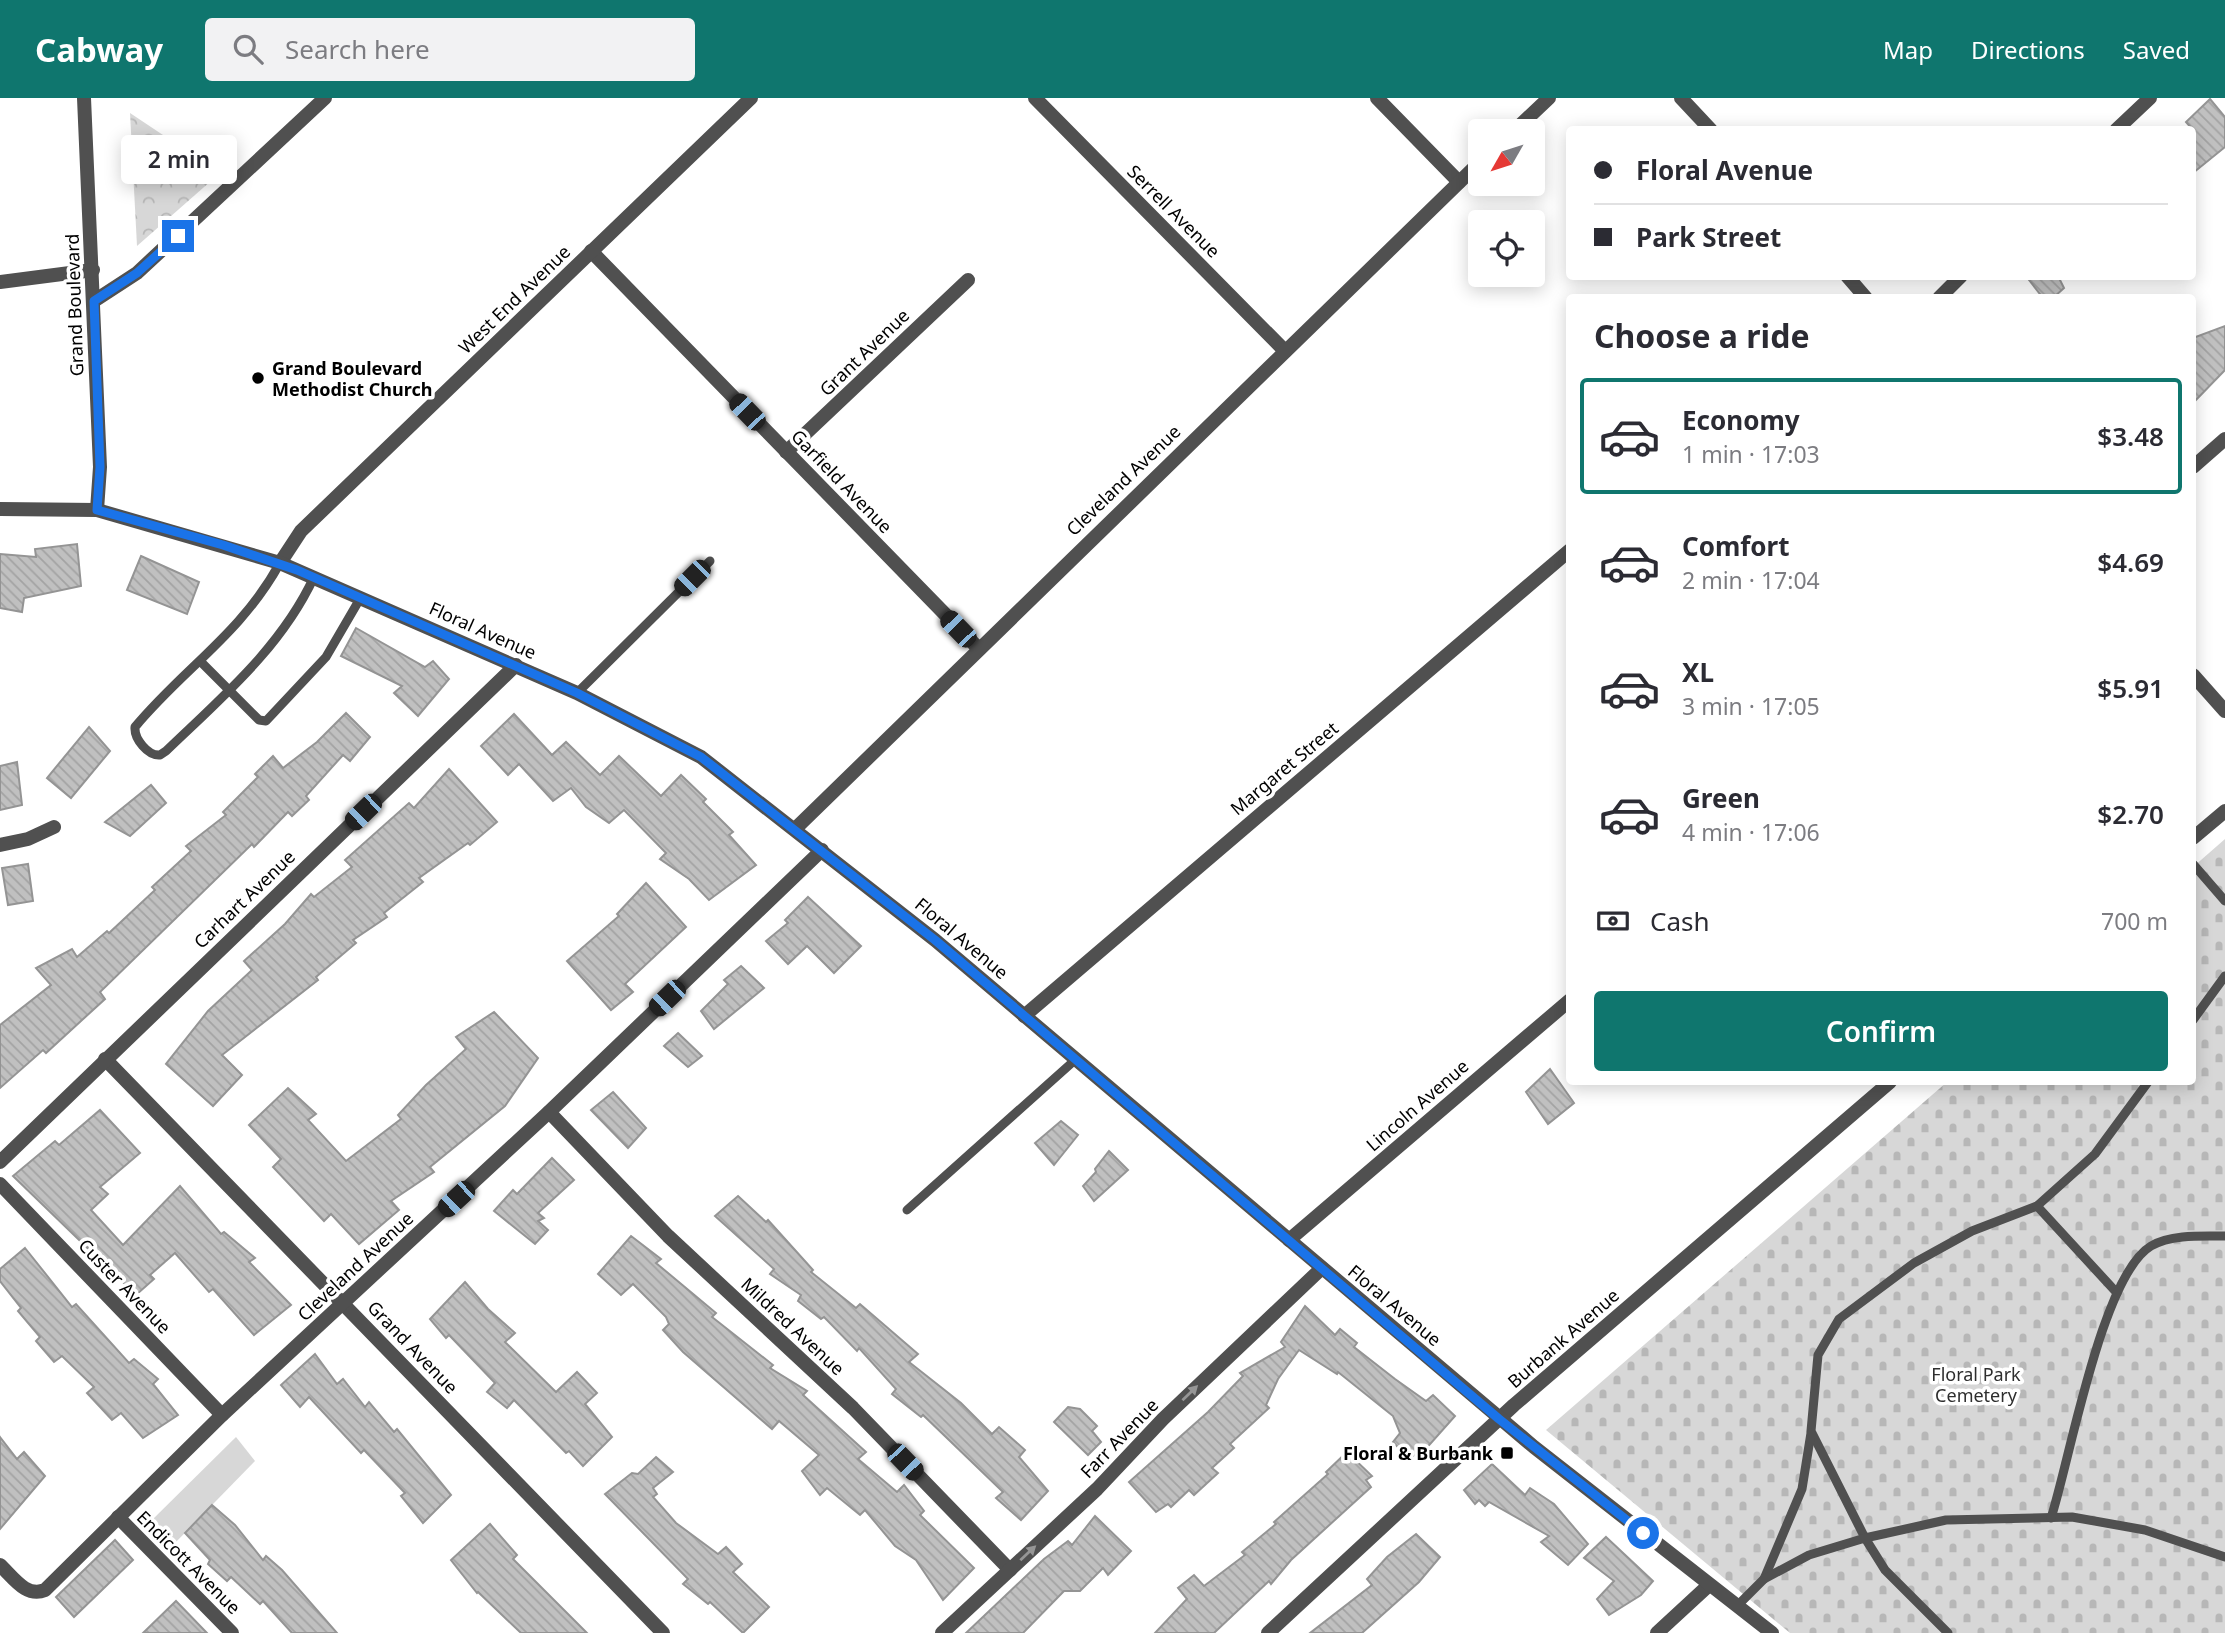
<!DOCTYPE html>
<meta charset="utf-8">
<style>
body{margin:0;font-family:"Noto Sans",sans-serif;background:#f2f2f3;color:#2b2b33;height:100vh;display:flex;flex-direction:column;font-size:26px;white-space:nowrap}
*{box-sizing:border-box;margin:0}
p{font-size:23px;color:#7c7c81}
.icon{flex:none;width:38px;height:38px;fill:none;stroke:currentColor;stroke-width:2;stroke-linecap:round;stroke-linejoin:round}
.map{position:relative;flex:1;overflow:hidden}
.details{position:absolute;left:1566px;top:196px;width:630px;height:791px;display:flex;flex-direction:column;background:#fff;border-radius:7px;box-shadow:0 4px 18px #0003}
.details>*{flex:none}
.top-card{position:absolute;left:1566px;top:28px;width:630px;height:154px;border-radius:7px;box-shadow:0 4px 18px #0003;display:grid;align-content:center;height:154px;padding:0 28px;background:#fff}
.needle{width:46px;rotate:231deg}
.buttons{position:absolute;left:1468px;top:21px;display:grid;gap:14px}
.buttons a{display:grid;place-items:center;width:77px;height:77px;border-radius:7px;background:#fff;box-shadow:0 4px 18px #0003;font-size:35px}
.end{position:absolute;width:32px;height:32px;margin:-16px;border:9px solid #1a73e8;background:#fff;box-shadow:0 0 0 4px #fff}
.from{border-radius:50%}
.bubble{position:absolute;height:49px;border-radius:7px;background:#fff;box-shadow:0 4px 18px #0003;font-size:23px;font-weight:600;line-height:49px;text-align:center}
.car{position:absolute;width:21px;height:42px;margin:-21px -10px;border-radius:9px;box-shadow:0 0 5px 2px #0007;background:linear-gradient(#222 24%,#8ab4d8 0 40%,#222 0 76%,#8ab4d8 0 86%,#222 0)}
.top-card b{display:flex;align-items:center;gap:24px;height:66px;font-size:26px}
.top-card b+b{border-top:2px solid #e1e1e2}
.top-card i{width:18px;height:18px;background:#2b2b33}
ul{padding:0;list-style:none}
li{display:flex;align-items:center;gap:21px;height:116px;margin:0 14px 10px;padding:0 14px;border:4px solid transparent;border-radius:7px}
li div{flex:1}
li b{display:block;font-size:26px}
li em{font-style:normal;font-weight:600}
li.active{border-color:#0f766e}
li>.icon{width:63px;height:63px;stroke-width:1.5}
h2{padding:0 28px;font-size:32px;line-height:84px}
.pay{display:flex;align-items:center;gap:18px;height:77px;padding:0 28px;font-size:26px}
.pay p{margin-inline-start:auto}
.cta{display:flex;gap:14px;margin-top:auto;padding:14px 28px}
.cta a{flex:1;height:80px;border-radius:7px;background:#0f766e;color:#fff;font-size:28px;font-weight:600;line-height:80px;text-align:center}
header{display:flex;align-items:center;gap:42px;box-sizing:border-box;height:98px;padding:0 35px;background:#0f766e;color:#fff}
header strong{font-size:33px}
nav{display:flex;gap:38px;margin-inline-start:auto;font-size:24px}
.search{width:490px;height:63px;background:#f2f2f3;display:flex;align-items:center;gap:18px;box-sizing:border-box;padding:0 24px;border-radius:7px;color:#7c7c81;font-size:26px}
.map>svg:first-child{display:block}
.green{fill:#d7d7d7}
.cemetery{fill:url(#cemetery-stones)}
.park{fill:url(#park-crowns)}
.building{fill:url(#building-back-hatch);stroke:#949494;stroke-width:2}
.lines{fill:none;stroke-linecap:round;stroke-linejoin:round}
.service{stroke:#505050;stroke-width:9}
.minor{stroke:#505050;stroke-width:14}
.tertiary{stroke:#505050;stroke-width:14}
.oneway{fill:#969696}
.route{stroke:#1a73e8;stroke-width:9}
.poi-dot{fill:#000;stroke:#fff;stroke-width:2.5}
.labels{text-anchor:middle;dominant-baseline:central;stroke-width:7;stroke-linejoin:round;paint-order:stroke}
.street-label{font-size:18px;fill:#000;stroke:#fff}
.poi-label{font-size:18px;font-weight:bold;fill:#000;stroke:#fff;text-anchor:start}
.park-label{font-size:18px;fill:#2e2e2e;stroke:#fff}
</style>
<header>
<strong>Cabway</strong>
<div class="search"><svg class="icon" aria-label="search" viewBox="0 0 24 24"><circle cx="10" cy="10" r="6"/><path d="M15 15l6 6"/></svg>Search here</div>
<nav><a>Map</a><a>Directions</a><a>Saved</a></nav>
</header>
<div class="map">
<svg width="2225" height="1535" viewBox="0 0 2225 1535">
<defs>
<pattern id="cemetery-stones" width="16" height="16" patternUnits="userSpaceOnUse" patternTransform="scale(1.75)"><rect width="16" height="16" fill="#d7d7d7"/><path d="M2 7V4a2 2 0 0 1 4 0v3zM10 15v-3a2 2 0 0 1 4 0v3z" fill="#b7b7b7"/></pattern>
<pattern id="park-crowns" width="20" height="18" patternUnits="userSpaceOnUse" patternTransform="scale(1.75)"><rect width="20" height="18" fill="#d7d7d7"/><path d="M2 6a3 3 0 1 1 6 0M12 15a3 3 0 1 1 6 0" fill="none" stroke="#b7b7b7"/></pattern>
<pattern id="building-back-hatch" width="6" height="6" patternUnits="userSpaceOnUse" patternTransform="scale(1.75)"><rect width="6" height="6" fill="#c0c0c0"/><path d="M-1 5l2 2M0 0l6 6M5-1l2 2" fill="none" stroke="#a3a3a3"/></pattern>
</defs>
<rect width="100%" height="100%" fill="#fff"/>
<polygon class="green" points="236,1339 255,1363 174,1446 152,1422"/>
<polygon class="cemetery" points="2225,741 2225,1535 1790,1535 1546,1332 1947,984 2193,984 2193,769"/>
<polygon class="park" points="130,15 220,75 137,148"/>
<g class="building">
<polygon points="2210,1 2225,19 2225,49 2193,75 2193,32 2186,24"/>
<polygon points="2026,178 2058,178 2064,190 2053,200 2043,200"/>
<polygon points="2225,228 2225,272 2193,305 2193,240"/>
<polygon points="77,446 81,488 24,500 22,514 0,510 0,456 36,459 35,451"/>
<polygon points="141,458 199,484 187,516 127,492"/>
<polygon points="356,530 425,569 433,563 449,581 418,618 394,595 402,588 341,558"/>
<polygon points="346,615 370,639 350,663 343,657 306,698 309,702 292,718 288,714 254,749 252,746 100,894 105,901 46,955 43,952 0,990 0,927 51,887 36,870 72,851 77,859 107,833 109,835 155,792 152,789 191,753 186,748 226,717 223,714 258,679 255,676 273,658 283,670 317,644"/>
<polygon points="514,616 552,657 566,644 600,677 619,658 661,698 681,677 706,701 703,704 733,734 729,737 756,767 709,802 689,781 660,761 666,755 624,712 609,725 586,709 571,690 553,703 519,666 508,677 481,648"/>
<polygon points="89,629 110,653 71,700 47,680"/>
<polygon points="17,664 22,707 0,712 0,668"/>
<polygon points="449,671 497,724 470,747 468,745 419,780 423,784 384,815 387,819 353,842 356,845 316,879 318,882 222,957 242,977 213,1008 166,966 208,913 252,872 244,863 285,826 311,796 314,799 352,769 345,762 409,705 414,710"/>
<polygon points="151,687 166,705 130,738 105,724"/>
<polygon points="28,766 33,803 8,807 2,770"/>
<polygon points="646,785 686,829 625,886 633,894 611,912 567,863 619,818 617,816"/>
<polygon points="808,799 861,848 834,875 807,848 788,866 766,843 788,825 785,822"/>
<polygon points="741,868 764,890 714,931 701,913 728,886 724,882"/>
<polygon points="494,914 538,960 505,1008 430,1069 434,1074 391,1103 399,1112 359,1146 331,1116 324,1123 273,1069 281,1061 249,1027 288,990 316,1016 308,1022 346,1063 401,1021 398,1017 426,987 466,951 456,939"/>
<polygon points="678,935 702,958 688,969 664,948"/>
<polygon points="1550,971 1574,1005 1548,1026 1526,994"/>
<polygon points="613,994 646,1030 628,1050 591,1012"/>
<polygon points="100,1012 140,1055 100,1089 108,1096 91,1112 123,1147 180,1088 221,1136 224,1134 255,1160 249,1164 291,1207 254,1237 213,1191 209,1194 175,1155 150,1177 154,1181 136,1197 13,1078 55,1043 59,1047"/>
<polygon points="1061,1023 1078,1037 1054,1067 1035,1045"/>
<polygon points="1109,1053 1128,1072 1094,1103 1083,1088 1096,1074 1095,1071"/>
<polygon points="552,1060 574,1082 538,1115 544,1120 538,1123 548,1132 535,1146 494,1113 513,1092 517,1096"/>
<polygon points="738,1098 766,1124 768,1122 813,1172 811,1174 856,1210 860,1206 918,1256 909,1264 961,1305 992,1336 999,1329 1025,1352 1019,1359 1048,1393 1021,1422 996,1400 1003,1394 923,1317 921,1319 892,1296 896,1291 859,1250 857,1253 824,1219 821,1221 798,1203 801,1197 770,1176 774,1171 715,1118"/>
<polygon points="631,1138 661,1161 656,1165 716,1215 712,1219 773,1267 770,1270 807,1293 803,1297 866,1354 858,1361 897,1394 904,1387 924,1413 920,1417 974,1470 943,1502 916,1462 895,1448 865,1412 860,1417 827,1390 820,1397 802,1373 819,1357 779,1323 772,1331 683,1254 663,1232 669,1226 666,1219 633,1186 621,1197 598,1176"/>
<polygon points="25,1150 72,1209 76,1206 129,1265 134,1261 158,1281 153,1286 178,1317 143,1340 121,1315 112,1322 87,1295 94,1289 62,1258 54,1264 36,1243 40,1239 18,1213 21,1210 0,1183 0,1171"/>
<polygon points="465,1184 488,1211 515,1235 505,1244 556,1294 577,1274 597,1295 585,1306 612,1339 583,1368 569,1353 566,1355 514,1302 507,1310 487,1294 495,1285 449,1237 446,1240 430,1221"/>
<polygon points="1305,1208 1335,1237 1340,1231 1357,1245 1354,1249 1395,1281 1426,1303 1433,1297 1455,1318 1424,1353 1408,1360 1393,1344 1400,1335 1393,1318 1338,1274 1337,1276 1299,1252 1278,1281 1266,1307 1269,1310 1230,1346 1234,1350 1212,1370 1218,1375 1194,1397 1189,1392 1171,1409 1168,1406 1156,1414 1129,1384 1208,1314 1243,1278 1240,1275 1285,1249 1281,1244"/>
<polygon points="315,1256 337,1286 343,1281 365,1309 369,1304 394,1334 397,1331 451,1397 423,1425 401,1398 405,1395 364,1352 361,1355 309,1299 300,1309 281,1287"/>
<polygon points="1068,1309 1080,1311 1097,1328 1092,1333 1101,1344 1088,1357 1054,1324"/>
<polygon points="0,1339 17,1361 24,1354 45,1378 0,1431"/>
<polygon points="1347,1354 1372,1378 1366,1382 1371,1389 1291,1462 1271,1486 1269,1483 1214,1535 1155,1535 1187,1501 1178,1490 1194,1477 1204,1488 1245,1457 1242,1454 1276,1426 1274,1424 1328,1376 1326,1374"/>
<polygon points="656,1359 673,1374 653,1390 657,1396 653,1399 676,1425 718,1456 726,1449 742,1466 733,1474 769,1509 743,1535 710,1504 708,1506 683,1486 688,1481 605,1396 632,1375 638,1376"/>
<polygon points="1492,1366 1525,1397 1530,1390 1554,1406 1588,1446 1568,1467 1541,1444 1549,1438 1489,1404 1485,1408 1479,1402 1475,1406 1464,1392"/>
<polygon points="212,1407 235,1427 263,1462 266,1458 282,1472 337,1535 292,1535 263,1503 260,1506 231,1479 227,1483 208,1466 210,1462 185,1435"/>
<polygon points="1095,1418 1131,1453 1108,1477 1103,1470 1080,1493 1064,1493 1023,1535 966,1535 1044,1461 1068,1443 1072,1447"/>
<polygon points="490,1426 517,1457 513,1461 587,1535 521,1535 478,1494 477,1495 451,1462"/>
<polygon points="1416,1436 1440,1459 1419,1484 1362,1535 1310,1535 1372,1487 1367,1481 1387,1459"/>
<polygon points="1606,1439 1653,1483 1641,1497 1609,1517 1597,1501 1614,1483 1584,1460"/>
<polygon points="115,1442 133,1462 74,1519 56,1499"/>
<polygon points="176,1503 207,1535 143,1535"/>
</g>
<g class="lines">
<g class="service">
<path d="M280,465C240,537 184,570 135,629C134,641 148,658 160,657L166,653C221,600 281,550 314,479"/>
<polyline points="201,564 259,622 266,623 326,559 361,499"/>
<polyline points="577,595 710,463"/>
<polyline points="2193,766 2225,803"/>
<polyline points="2193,922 2225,878"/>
<polyline points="2148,984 2095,1056 2037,1108 1972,1133 1914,1165 1839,1221 1818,1257 1811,1333 1865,1440 1946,1422 2072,1419 2145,1432 2225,1459"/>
<polyline points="2037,1108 2117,1195"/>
<polyline points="907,1112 1075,962"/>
<path d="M2051,1420C2070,1361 2102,1177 2151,1148C2171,1136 2203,1138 2225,1138"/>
<polyline points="1764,1481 1802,1391 1811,1335"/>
<polyline points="1737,1508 1764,1481 1809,1457 1865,1440 1885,1472 1948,1535"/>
</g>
<g class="minor">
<polyline points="84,0 100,369 97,412"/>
<polyline points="1035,0 1285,253"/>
<polyline points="1377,0 1459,84"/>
<polyline points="1681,0 1711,32"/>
<polyline points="2116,32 2150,0"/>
<polyline points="1514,33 1549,0"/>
<polyline points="591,153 978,550"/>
<polyline points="1847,178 1866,200"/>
<polyline points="0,184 93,172"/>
<polyline points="1939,200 1961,178"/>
<polyline points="94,203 137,175 325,0"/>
<polyline points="786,354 968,182"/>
<polyline points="2193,369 2225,341"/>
<polyline points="280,465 301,433 751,0"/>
<polyline points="2193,577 2225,613"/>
<polyline points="795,731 1480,64"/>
<polyline points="2193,740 2225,713"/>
<polyline points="0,747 28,741 54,729"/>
<polyline points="1024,918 1570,452"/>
<polyline points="105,961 663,1535"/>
<polyline points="549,1014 668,1138 853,1310 1010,1472"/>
<polyline points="0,1064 516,567"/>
<polyline points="0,1086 222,1317"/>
<polyline points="1289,1142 1570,902"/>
<polyline points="118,1419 232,1535"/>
<path d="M0,1467C13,1479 26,1500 45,1492L222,1317L549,1014L822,752"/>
<polyline points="942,1535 1097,1391 1163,1321 1322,1170"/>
<polyline points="1268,1535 1514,1307 1890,984"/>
<polyline points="1657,1535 1709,1487"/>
</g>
<polyline class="tertiary" points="0,411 97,412 280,465 577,595 701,659 935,842 1534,1349 1772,1535"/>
</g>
<defs><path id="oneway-solid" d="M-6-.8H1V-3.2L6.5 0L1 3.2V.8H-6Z" transform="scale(1.75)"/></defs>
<g class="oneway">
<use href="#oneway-solid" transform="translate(1190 1295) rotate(-44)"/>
<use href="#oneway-solid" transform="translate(1028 1455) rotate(-43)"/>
</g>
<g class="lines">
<polyline class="route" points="178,138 137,175 94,203 100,369 97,412 223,447 297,472 577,595 701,659 935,842 1499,1321 1643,1435"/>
</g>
<g class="poi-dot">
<circle cx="258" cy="280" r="7"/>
<rect x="1500" y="1348" width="14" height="14" rx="3.5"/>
</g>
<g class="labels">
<g class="street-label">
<text transform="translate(1174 113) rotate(45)">Serrell Avenue</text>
<text transform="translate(514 201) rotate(-44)">West End Avenue</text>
<text transform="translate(74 207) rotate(-92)">Grand Boulevard</text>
<text transform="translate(864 254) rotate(-44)">Grant Avenue</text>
<text transform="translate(1123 382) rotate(-44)">Cleveland Avenue</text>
<text transform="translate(842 383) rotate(46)">Garfield Avenue</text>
<text transform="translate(483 532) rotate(24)">Floral Avenue</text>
<text transform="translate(1284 670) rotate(-40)">Margaret Street</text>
<text transform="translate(244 801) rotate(-44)">Carhart Avenue</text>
<text transform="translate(962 840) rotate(40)">Floral Avenue</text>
<text transform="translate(1417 1007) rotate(-41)">Lincoln Avenue</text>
<text transform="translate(355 1168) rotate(-43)">Cleveland Avenue</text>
<text transform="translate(125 1188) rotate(46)">Custer Avenue</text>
<text transform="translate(1395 1207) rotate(40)">Floral Avenue</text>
<text transform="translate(793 1228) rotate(43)">Mildred Avenue</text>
<text transform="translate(1563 1240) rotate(-41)">Burbank Avenue</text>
<text transform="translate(413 1249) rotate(46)">Grand Avenue</text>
<text transform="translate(1119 1340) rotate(-46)">Farr Avenue</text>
<text transform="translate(189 1464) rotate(45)">Endicott Avenue</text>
</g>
<g class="poi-label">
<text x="272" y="270">Grand Boulevard<tspan x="272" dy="21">Methodist Church</tspan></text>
<text x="1493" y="1355" text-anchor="end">Floral &amp; Burbank</text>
</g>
<g class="park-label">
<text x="1976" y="1276">Floral Park<tspan x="1976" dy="21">Cemetery</tspan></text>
</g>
</g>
</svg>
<div class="buttons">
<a><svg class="needle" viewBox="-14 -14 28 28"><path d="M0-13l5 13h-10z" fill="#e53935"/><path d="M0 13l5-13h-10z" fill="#7c7c81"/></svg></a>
<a><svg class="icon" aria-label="locate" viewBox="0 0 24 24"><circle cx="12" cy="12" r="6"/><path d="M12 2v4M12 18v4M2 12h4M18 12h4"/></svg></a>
</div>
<i class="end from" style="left:1643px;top:1435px"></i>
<i class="end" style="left:178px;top:138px"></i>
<div class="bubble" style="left:121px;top:37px;width:116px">2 min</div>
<i class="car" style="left:747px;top:314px;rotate:316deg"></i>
<i class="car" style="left:692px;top:480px;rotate:225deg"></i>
<i class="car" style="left:958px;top:531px;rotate:316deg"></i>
<i class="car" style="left:363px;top:714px;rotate:226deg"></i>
<i class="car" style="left:667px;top:900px;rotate:226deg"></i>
<i class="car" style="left:456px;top:1101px;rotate:227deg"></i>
<i class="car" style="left:905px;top:1364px;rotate:136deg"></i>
<div class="top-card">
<b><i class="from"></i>Floral Avenue</b>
<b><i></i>Park Street</b>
</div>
<section class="details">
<h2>Choose a ride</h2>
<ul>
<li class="active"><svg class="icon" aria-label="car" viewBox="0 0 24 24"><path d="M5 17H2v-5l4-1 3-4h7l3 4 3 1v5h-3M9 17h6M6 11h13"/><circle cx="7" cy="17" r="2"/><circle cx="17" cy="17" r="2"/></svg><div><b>Economy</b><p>1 min · 17:03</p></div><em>$3.48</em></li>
<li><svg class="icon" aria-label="car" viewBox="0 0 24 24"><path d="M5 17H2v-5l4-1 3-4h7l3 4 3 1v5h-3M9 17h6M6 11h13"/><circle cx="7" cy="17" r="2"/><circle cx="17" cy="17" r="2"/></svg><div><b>Comfort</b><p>2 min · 17:04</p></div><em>$4.69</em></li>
<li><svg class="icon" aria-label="car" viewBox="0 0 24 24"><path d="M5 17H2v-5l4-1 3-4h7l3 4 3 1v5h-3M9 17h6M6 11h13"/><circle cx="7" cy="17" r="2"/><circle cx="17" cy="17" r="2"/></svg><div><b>XL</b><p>3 min · 17:05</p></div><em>$5.91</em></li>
<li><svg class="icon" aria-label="car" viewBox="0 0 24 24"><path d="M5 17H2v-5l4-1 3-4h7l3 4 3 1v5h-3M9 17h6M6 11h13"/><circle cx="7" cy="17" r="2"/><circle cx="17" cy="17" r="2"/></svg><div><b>Green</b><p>4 min · 17:06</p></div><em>$2.70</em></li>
</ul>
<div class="pay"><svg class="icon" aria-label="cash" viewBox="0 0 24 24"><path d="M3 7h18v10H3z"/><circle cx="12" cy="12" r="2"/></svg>Cash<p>700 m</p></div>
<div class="cta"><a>Confirm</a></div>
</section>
</div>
